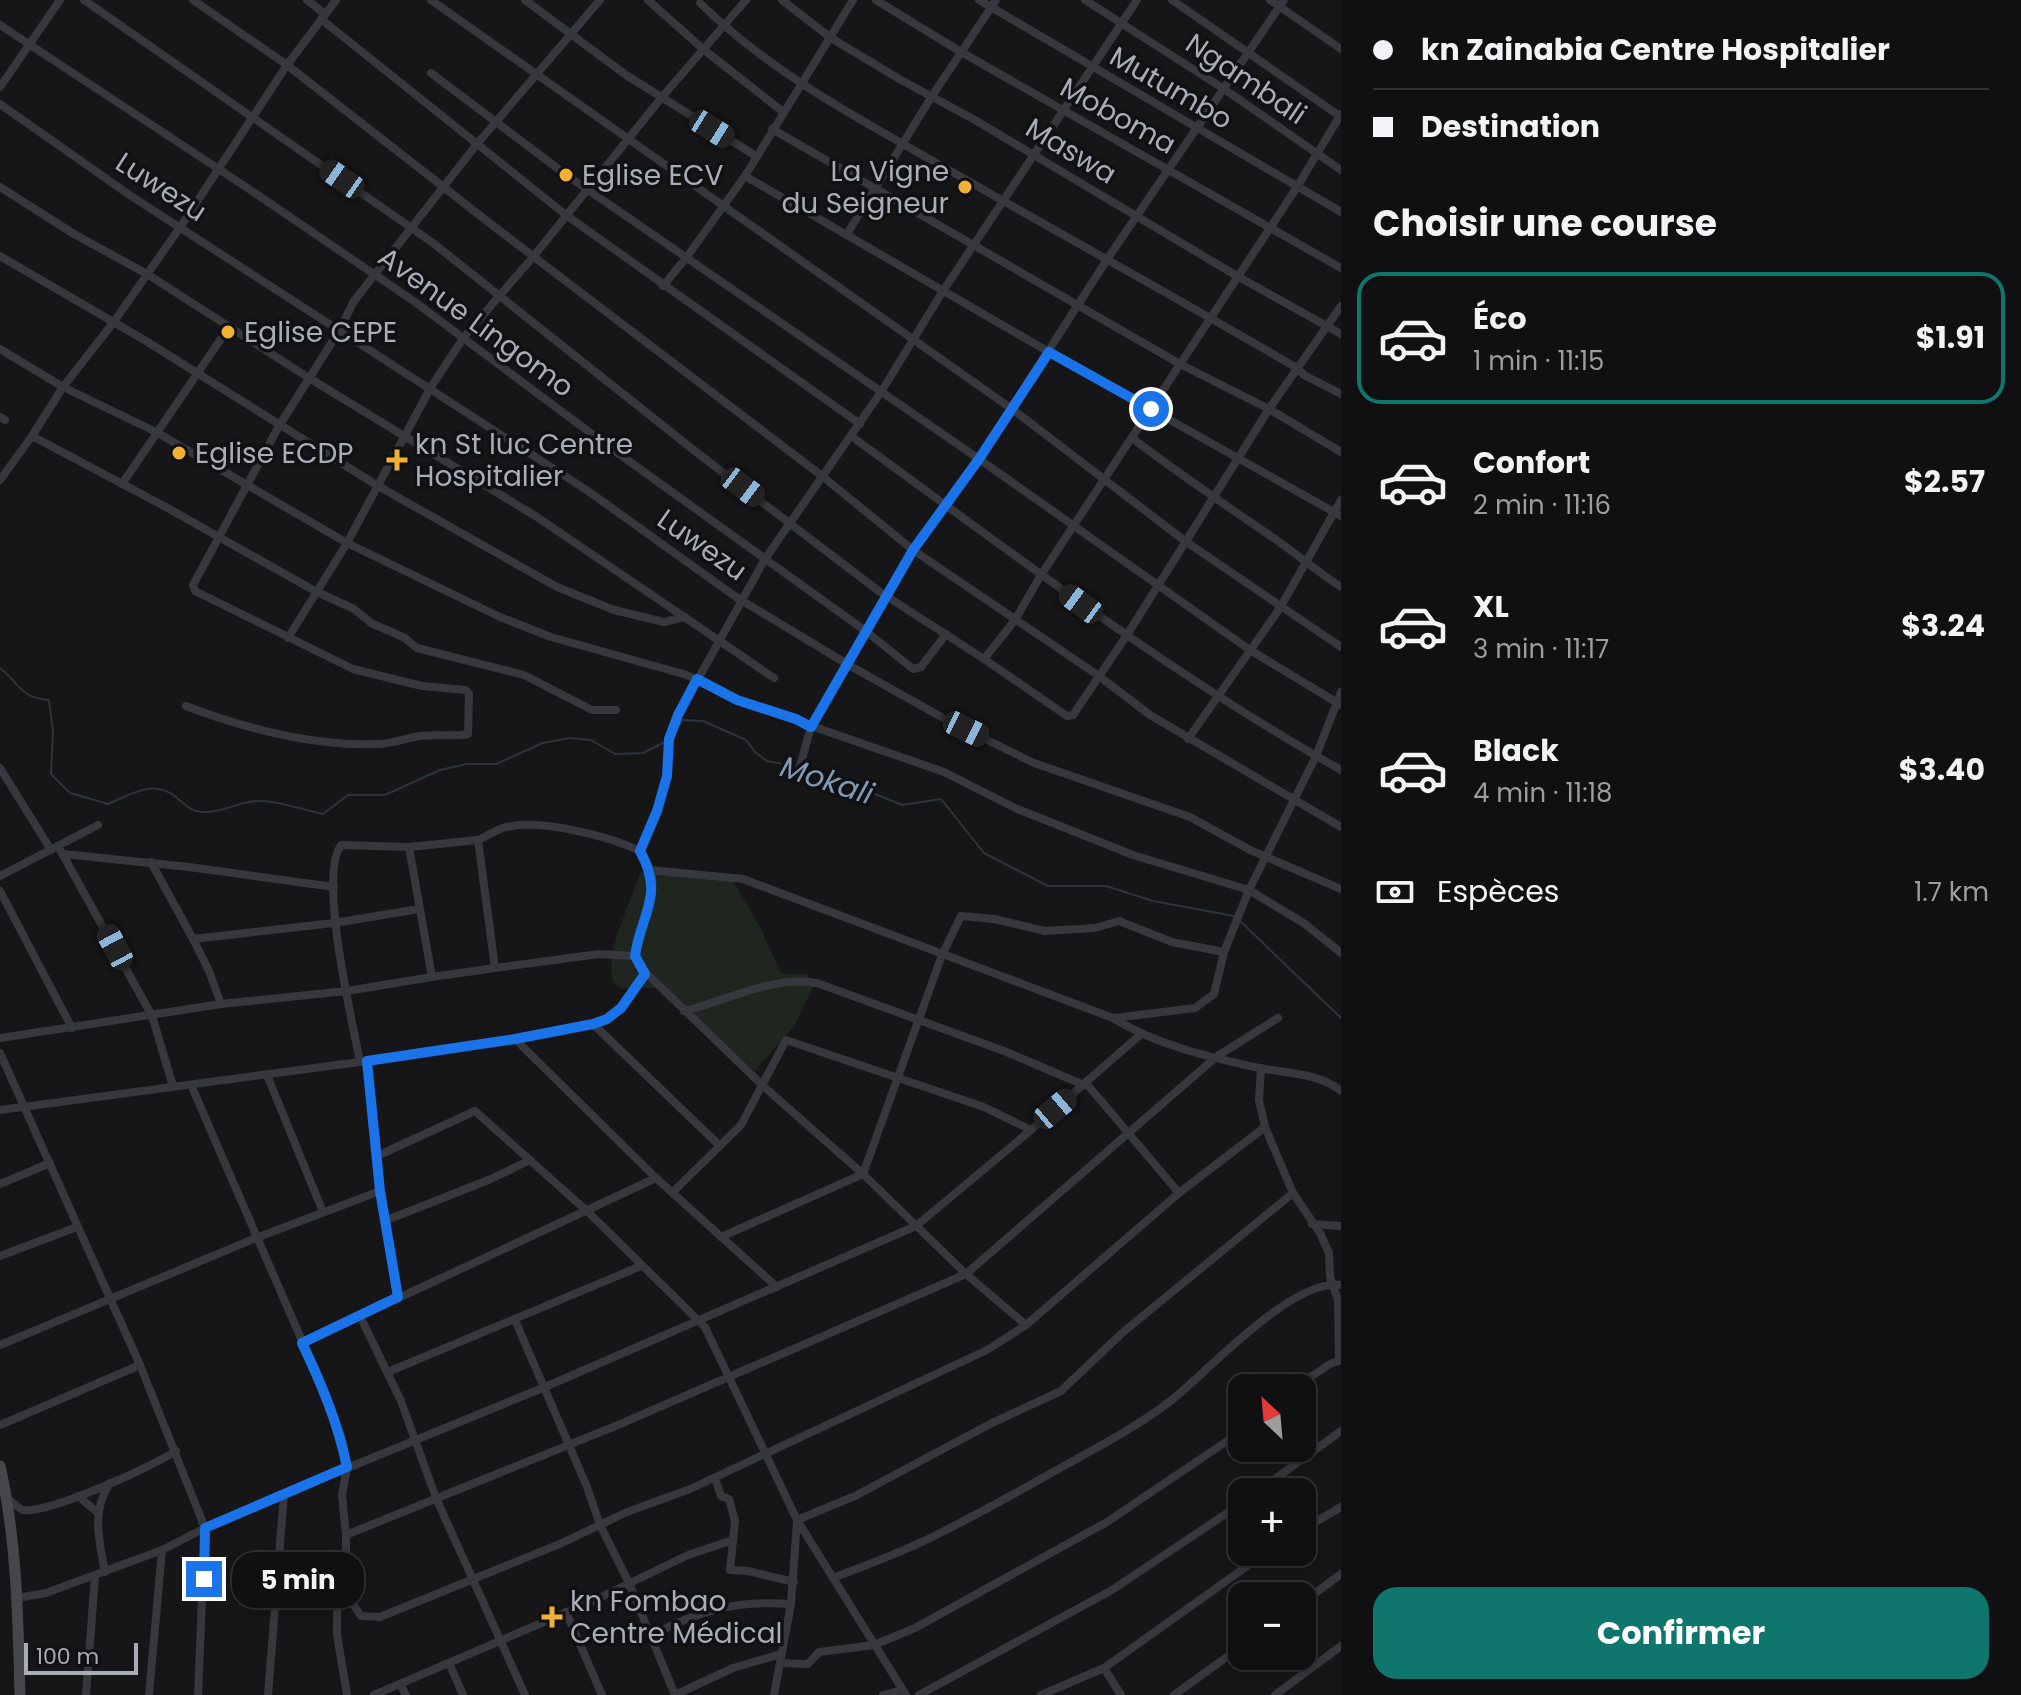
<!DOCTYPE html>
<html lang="fr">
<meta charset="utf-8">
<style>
body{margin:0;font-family:Poppins,sans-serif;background:#1e1e20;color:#f1f3f6;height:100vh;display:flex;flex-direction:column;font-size:30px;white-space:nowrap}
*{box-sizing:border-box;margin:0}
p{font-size:26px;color:#9c9d9f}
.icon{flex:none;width:44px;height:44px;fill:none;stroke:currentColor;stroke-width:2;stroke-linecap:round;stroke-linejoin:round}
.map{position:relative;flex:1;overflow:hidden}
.sheet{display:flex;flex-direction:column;background:#101012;width:680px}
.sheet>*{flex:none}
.banner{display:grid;align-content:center;height:176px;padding:0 32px;background:#101012}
.needle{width:52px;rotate:334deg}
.buttons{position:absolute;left:1228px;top:1374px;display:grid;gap:16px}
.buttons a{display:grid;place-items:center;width:88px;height:88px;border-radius:16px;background:#101012;box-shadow:0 4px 12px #0003,0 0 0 2px #303032;font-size:40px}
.scale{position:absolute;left:24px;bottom:20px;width:114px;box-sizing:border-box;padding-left:8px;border:4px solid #a8adb8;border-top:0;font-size:22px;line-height:28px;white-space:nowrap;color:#a8adb8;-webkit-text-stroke:6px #111113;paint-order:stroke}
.end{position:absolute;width:36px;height:36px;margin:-18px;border:10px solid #1a73e8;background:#fff;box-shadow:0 0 0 4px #fff}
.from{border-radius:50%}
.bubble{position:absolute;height:56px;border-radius:24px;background:#101012;box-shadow:0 4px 12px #0003,0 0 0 2px #303032;font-size:26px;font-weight:700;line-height:56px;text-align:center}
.car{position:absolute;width:24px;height:48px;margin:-24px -12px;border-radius:10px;box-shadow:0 0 6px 2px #0007;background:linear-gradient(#222 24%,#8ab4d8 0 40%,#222 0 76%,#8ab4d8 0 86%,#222 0)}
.banner b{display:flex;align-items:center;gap:28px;height:76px;font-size:30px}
.banner b+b{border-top:2px solid #303032}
.banner i{width:20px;height:20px;background:#f1f3f6}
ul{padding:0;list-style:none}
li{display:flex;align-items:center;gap:24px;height:132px;margin:0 16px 12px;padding:0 16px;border:4px solid transparent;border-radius:24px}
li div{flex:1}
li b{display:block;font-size:30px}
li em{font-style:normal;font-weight:700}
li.on{border-color:#0f766e}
li>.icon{width:72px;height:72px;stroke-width:1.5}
h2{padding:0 32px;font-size:36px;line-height:96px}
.pay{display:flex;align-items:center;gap:20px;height:88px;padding:0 32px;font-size:30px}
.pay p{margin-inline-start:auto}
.cta{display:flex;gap:16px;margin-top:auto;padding:16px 32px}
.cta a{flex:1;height:92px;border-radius:24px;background:#0f766e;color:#fff;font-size:32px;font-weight:700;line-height:92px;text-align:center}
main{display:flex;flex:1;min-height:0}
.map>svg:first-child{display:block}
.grass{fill:#1e261f}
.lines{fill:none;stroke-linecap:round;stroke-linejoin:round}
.stream{stroke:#2c353c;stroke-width:2}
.street{stroke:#37383d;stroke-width:8}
.secondary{stroke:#45474d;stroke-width:11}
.route{stroke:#1a73e8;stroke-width:10}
.poi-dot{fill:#f2b134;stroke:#111113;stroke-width:3}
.labels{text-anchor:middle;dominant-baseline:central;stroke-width:7;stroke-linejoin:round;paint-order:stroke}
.street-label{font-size:28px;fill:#a8adb8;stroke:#111113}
.poi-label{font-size:28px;fill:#a8adb8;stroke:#111113;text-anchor:start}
.water-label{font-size:30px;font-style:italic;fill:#7f9bb3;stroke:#111113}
</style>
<main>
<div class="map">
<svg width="1341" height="1695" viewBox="0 0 1341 1695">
<rect width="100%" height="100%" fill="#161618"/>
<path class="grass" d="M652,868L730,876L760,927L781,974H806L815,983L794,1026L755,1071L655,988H621L613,982C604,953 630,904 640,874Z"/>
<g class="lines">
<g class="stream">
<path d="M0,668C20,684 20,698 49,700L53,732L51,774L70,793L108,804C132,794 153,779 176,797C182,802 190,810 196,811C220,816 240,799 263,801C282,802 304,810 323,814L348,795H385L440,770L467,764H496L543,743L569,738L591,740L615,754L643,753L667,741"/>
<polyline points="676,730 683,720 703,721 746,740 756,753 767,761 795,766"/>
<polyline points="801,768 856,786 902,805 941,799 984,853 1048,886 1106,886 1153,901 1234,916"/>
<polyline points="1239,920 1341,1018"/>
</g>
<g class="street">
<polyline points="84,0 433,243 700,455 880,592 984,659 1067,716 1073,715 1127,635 1269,409 1341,306"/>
<polyline points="193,0 287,65 496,228 822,476 913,550 1099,676 1150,715 1341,827"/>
<polyline points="307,0 325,14"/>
<polyline points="431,0 1012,409 1185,541 1341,647"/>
<polyline points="525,0 626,75 756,156"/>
<polyline points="648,0 703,49 782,111"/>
<polyline points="782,0 831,38 901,80 975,120 1237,276 1341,334"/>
<polyline points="876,0 961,52 1341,268"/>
<polyline points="979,0 1341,212"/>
<polyline points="1085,0 1224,89 1341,170"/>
<polyline points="1172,0 1341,117"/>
<polyline points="1270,0 1341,49"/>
<path d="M700,3C770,72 857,118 942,166C1060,234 1179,299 1297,368L1304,375L1341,394"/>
<polyline points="321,19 566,215 860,424"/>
<polyline points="0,25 249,189 415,302 608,446 867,632 913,669 921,667 946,634"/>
<polyline points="431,73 565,174 979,459 1250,650 1341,705"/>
<polyline points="0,87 60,0"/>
<polyline points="0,104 131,196 588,491 736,597 847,664 943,718 1034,763 1190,817 1250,850 1341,889"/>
<polyline points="772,129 1180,364 1269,409 1341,452"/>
<polyline points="745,176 1049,352 1341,516"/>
<polyline points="0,187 74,234 147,274 309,378 537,517 774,678"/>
<polyline points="847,234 932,96 996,0"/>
<polyline points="0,256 146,341 378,486 557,587 614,610 664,622 685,617"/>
<polyline points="663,286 686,258 745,176 853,0"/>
<polyline points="0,349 63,387 156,432 347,543 500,617 551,637 687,675 737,700 944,772 1015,808 1133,855 1249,890 1305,924 1341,953"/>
<polyline points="0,417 5,420"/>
<polyline points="32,436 164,506 315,591 354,609 371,623 405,638 417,648 524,675 592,710 616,710"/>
<path d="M851,436C1011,552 1168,673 1341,770"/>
<path d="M1132,438C1179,474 1227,506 1275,539C1298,555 1318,572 1341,587"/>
<polyline points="0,480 32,436 63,387 113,323 181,226 287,65 336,0"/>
<polyline points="122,484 229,327"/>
<polyline points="288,638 347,543 431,387 464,337 533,257 662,97 746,0"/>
<polyline points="984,659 1015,620 1041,575 1297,187 1341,114"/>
<path d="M186,706C243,728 316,747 378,744C392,744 406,738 420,736C436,734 453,737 468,734L469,694L466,690L422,686L353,669L195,591L193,585L279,426L339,331L354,301L477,144L600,0"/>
<polyline points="1188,739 1280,608 1341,500"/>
<polyline points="800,766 811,727 913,550 979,459 1108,258 1284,0"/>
<polyline points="0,768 51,850"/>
<path d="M478,840C487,836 496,830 506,827C541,819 609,836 640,851"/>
<polyline points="58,846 152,1016 173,1086"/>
<polyline points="409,847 432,977 495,968"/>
<polyline points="63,854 189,867 334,887"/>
<polyline points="151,862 193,939 334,923 419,909"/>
<path d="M650,870L743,879L1113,1018C1156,1045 1209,1057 1259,1068C1285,1073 1319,1073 1341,1091"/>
<polyline points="0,876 98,825"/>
<polyline points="0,891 72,1028"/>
<polyline points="193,939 209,971 221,1004"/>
<path d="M684,1011C727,1001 772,975 817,983L1004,1051L1084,1085"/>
<polyline points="1114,1018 1195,1008 1214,994 1224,952 1249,890 1316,756 1341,692"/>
<polyline points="593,1024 720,1146"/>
<polyline points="0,1038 221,1004 347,991 432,977"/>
<polyline points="515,1039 656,1178 777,1287"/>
<polyline points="0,1053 140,1365 205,1528 198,1695"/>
<polyline points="367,1061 380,1191 398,1297"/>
<path d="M360,1062C352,1020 318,877 341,845L409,847L478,840L495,968L599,954L635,956"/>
<polyline points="1261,1068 1259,1100 1265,1127 1293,1193 1320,1233 1329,1253 1330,1277 1338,1300 1339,1360"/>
<polyline points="267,1075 323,1212"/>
<polyline points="1086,1083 1179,1193"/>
<polyline points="191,1085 329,1403 342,1439 347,1467 342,1495 346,1535 346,1583 337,1610 337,1635 347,1695"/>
<polyline points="0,1110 367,1061 515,1039 593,1024 607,1019 621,1008 645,974"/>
<polyline points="377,1156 475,1111 588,1212 705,1327 797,1520 906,1695"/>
<polyline points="0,1184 50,1163"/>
<polyline points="673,1192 741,1125 786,1040 984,1107 1031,1130"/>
<polyline points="387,1220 491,1179 530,1160"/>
<polyline points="1312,1224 1341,1226"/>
<polyline points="721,1237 863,1174 942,955 961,916 994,919 1045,931 1095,928 1119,921 1172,942 1224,952"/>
<polyline points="0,1256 77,1227"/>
<polyline points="360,1316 401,1401 436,1498 525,1695"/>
<polyline points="515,1320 587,1487 600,1525 629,1583 675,1695"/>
<path d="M1026,1325L966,1274L863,1174L762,1085L638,965C628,934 662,903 650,869C647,863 643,857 640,851L657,811L668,771L669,739L678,715L765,559L881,392L943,291L1137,0"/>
<polyline points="302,1343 656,1178"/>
<polyline points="0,1345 256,1238 380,1191"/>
<polyline points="388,1372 641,1266"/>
<polyline points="1294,1388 1330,1364 1341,1360"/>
<polyline points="0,1425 140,1365"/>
<polyline points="715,1478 721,1496 729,1499 735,1521 730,1570 748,1571 794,1582"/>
<polyline points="1257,1492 1341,1431"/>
<polyline points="78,1496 97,1512"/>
<path d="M7,1498L22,1510C49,1514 151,1467 176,1451"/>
<polyline points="797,1520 855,1496 992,1423 1061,1391 1122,1333 1293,1193"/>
<polyline points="1302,1530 1341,1507"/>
<polyline points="346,1535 618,1425 966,1274 1216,1057 1278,1018"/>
<path d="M105,1572C99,1541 91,1510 110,1483"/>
<path d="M833,1578C869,1564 906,1551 940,1533C978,1514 1016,1493 1053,1472C1094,1449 1136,1428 1173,1399C1210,1369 1293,1278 1341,1285"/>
<polyline points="346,1583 352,1603 361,1616 380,1617 562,1543 627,1512 690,1489 987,1350 1026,1325 1179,1193 1265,1127"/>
<polyline points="17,1598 46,1593 162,1550 205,1528 284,1494 545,1387 916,1226 1031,1130 1140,1035"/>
<polyline points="1302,1603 1341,1574"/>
<polyline points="566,1612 602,1695"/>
<path d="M651,1636C699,1610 737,1600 791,1604"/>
<polyline points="449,1663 463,1695"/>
<polyline points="780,1663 808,1664 819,1652 874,1645 915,1628 1107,1522 1242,1431"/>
<polyline points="1104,1668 1121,1695"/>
<polyline points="400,1684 406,1695"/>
<polyline points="86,1695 95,1576"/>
<polyline points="149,1695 162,1550"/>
<polyline points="268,1695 284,1494"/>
<polyline points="374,1695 595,1600 688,1555 733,1540"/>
<polyline points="675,1695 733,1668 781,1654"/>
<polyline points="774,1695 791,1604 797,1521"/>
<polyline points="883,1695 902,1690"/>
<polyline points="919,1695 1112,1590 1242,1503"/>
<polyline points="1041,1695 1104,1668 1267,1552"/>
<polyline points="1174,1695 1242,1646"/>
<polyline points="1275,1695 1341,1646"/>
</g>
<path class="secondary" d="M0,1466C17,1541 18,1619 20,1695"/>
</g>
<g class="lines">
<path class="route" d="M204,1579L205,1528L347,1467C338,1423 321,1383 302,1343L398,1297L380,1191L367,1061L515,1039L593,1024L607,1019L621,1008L645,974L635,956C641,913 665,896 640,851L657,811L667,776L669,739L678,715L697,679L737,700L796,719L811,727L913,550L979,459L1049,352L1151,409"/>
</g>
<g class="poi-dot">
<circle cx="566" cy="175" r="8"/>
<circle cx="965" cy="187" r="8"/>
<circle cx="228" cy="332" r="8"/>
<circle cx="179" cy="453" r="8"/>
<path d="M393 448h8v8h8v8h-8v8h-8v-8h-8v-8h8z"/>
<path d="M548 1605h8v8h8v8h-8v8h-8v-8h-8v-8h8z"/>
</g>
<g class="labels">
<g class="street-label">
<text transform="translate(1246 79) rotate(34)">Ngambali</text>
<text transform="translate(1171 88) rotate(30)">Mutumbo</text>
<text transform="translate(1118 116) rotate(29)">Moboma</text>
<text transform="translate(1071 151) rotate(31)">Maswa</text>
<text transform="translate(161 187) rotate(33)">Luwezu</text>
<text transform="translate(476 322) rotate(36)">Avenue Lingomo</text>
<text transform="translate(702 545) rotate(35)">Luwezu</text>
</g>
<g class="poi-label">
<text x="949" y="171" text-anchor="end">La Vigne<tspan x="949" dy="32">du Seigneur</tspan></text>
<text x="582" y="175">Eglise ECV</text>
<text x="244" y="332">Eglise CEPE</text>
<text x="415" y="444">kn St luc Centre<tspan x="415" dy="32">Hospitalier</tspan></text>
<text x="195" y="453">Eglise ECDP</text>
<text x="570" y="1601">kn Fombao<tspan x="570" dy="32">Centre Médical</tspan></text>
</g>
<g class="water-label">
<text transform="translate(827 780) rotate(18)">Mokali</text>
</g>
</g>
</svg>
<div class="buttons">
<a><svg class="needle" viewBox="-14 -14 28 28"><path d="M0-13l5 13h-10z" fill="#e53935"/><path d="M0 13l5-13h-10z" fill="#9c9d9f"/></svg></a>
<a>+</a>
<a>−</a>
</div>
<div class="scale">100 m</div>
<i class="end from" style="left:1151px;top:409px"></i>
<i class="end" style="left:204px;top:1579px"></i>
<div class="bubble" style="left:232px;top:1552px;width:132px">5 min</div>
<i class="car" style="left:712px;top:129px;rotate:122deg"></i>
<i class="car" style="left:342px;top:179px;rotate:305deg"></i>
<i class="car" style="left:743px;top:487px;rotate:127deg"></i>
<i class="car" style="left:1081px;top:604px;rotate:306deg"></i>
<i class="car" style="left:966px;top:729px;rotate:116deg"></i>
<i class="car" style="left:115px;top:947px;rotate:332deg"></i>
<i class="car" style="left:1055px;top:1109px;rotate:50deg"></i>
</div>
<section class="sheet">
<div class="banner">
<b><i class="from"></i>kn Zainabia Centre Hospitalier</b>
<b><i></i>Destination</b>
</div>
<h2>Choisir une course</h2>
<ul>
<li class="on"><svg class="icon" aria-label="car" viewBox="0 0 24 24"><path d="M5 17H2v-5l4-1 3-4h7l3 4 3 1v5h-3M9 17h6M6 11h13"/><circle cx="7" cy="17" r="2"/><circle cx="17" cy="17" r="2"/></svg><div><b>Éco</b><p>1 min · 11:15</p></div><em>$1.91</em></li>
<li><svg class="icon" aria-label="car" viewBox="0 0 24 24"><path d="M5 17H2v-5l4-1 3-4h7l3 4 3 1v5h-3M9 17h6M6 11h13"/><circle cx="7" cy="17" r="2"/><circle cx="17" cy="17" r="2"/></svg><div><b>Confort</b><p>2 min · 11:16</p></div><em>$2.57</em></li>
<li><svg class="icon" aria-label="car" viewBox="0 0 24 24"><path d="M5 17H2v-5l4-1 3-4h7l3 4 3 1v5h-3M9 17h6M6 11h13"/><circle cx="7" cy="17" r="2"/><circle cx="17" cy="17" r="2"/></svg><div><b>XL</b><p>3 min · 11:17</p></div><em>$3.24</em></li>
<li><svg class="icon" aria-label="car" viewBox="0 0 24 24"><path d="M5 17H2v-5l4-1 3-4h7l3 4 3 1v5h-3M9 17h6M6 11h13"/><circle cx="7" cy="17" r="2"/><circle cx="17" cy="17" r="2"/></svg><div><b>Black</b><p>4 min · 11:18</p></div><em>$3.40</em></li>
</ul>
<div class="pay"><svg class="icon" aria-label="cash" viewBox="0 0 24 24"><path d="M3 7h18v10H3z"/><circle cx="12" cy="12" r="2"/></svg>Espèces<p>1.7 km</p></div>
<div class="cta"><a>Confirmer</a></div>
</section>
</main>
